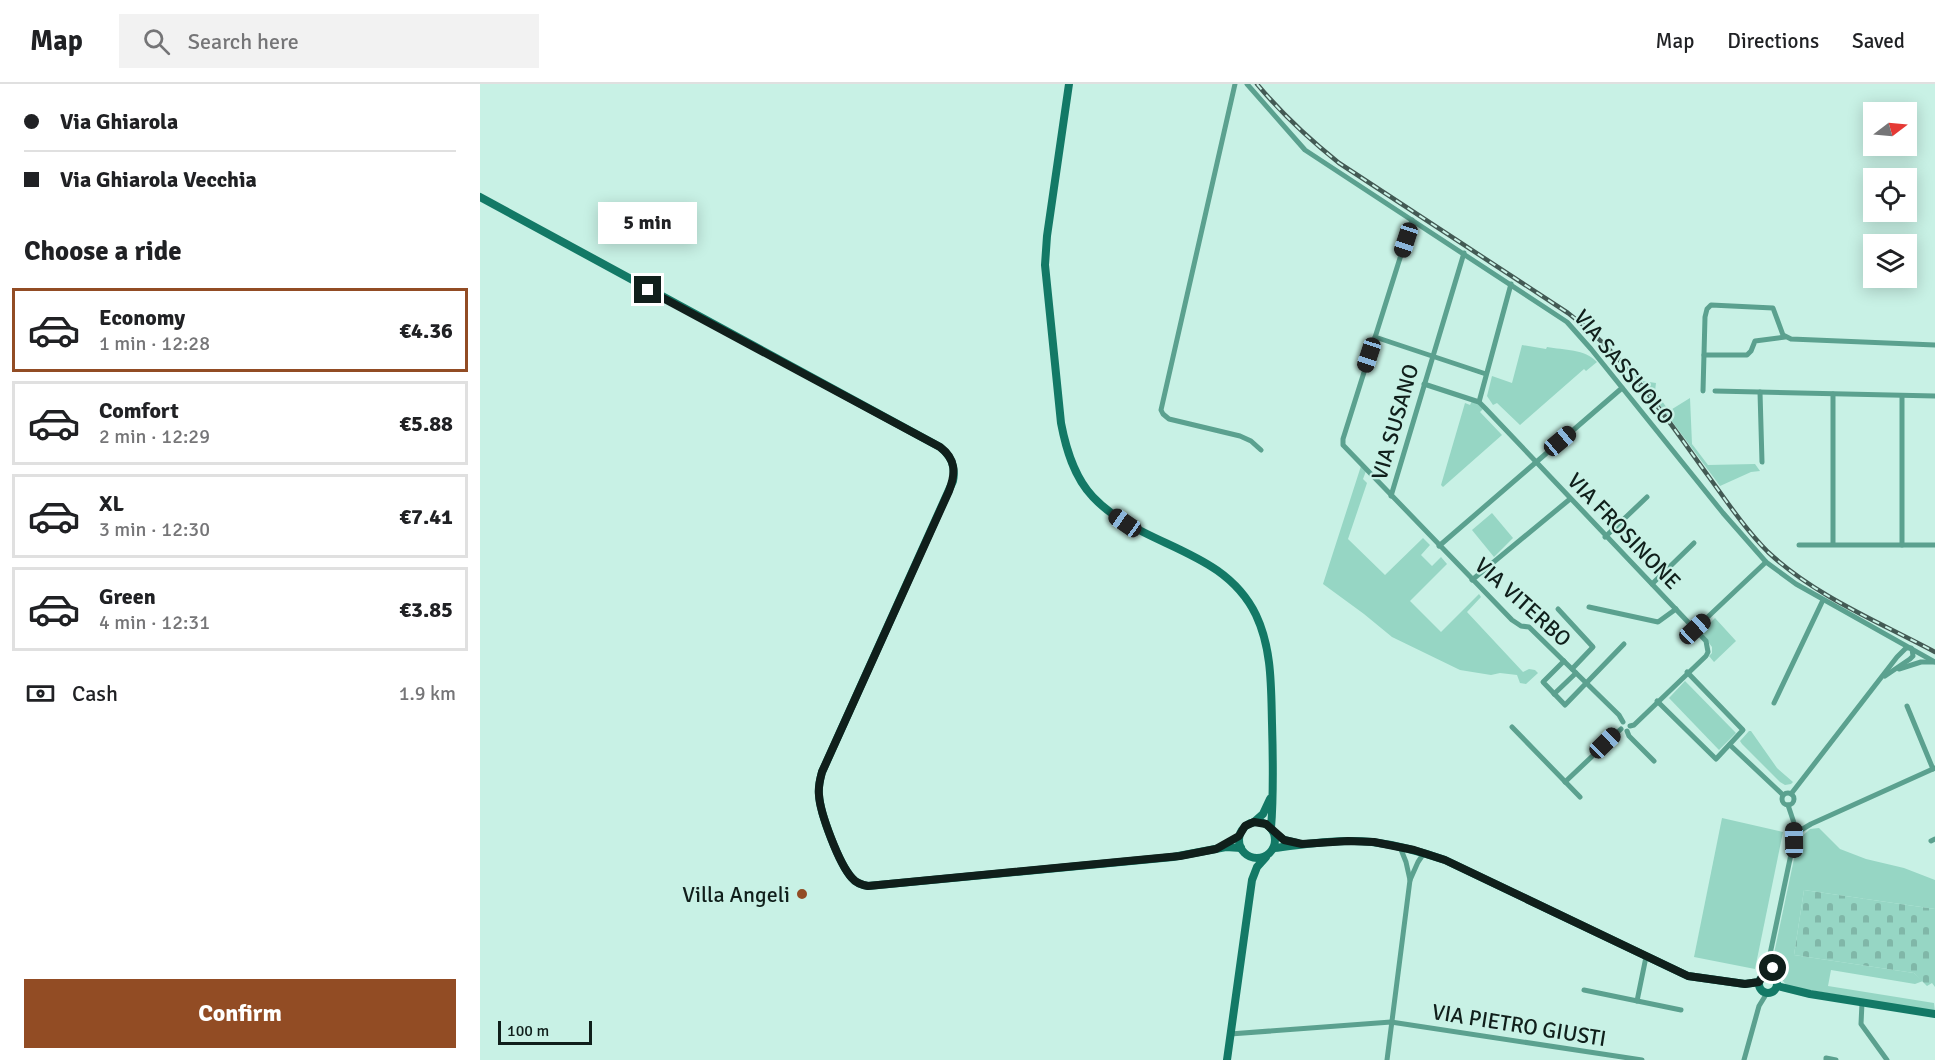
<!DOCTYPE html>
<meta charset="utf-8">
<style>
body{margin:0;font-family:Signika,sans-serif;background:#f2f2f2;color:#202124;height:100vh;display:flex;flex-direction:column;font-size:22px;white-space:nowrap}
*{box-sizing:border-box;margin:0}
p{font-size:20px;color:#757577}
.icon{flex:none;width:33px;height:33px;fill:none;stroke:currentColor;stroke-width:2;stroke-linecap:round;stroke-linejoin:round}
.map{position:relative;flex:1;overflow:hidden}
.side{display:flex;flex-direction:column;background:#fff;width:480px}
.side>*{flex:none}
.banner{display:grid;align-content:center;height:132px;padding:0 24px;background:#fff}
.needle{width:39px;rotate:74deg}
.fabs{position:absolute;left:1383px;top:18px;display:grid;gap:12px}
.fabs a{display:grid;place-items:center;width:54px;height:54px;border-radius:0px;background:#fff;box-shadow:0 3px 15px #0003;font-size:30px}
.scale{position:absolute;left:18px;bottom:15px;width:94px;box-sizing:border-box;padding-left:6px;border:3px solid #101f1b;border-top:0;font-size:16px;line-height:21px;white-space:nowrap;color:#101f1b;-webkit-text-stroke:4px #c8f1e5;paint-order:stroke}
.end{position:absolute;width:27px;height:27px;margin:-14px;border:8px solid #101f1b;background:#fff;box-shadow:0 0 0 3px #fff}
.from{border-radius:50%}
.bubble{position:absolute;height:42px;border-radius:0px;background:#fff;box-shadow:0 3px 15px #0003;font-size:20px;font-weight:700;line-height:42px;text-align:center}
.car{position:absolute;width:18px;height:36px;margin:-18px -9px;border-radius:8px;box-shadow:0 0 4px 2px #0007;background:linear-gradient(#222 24%,#8ab4d8 0 40%,#222 0 76%,#8ab4d8 0 86%,#222 0)}
.banner b{display:flex;align-items:center;gap:21px;height:57px;font-size:22px}
.banner b+b{border-top:2px solid #e0e0e0}
.banner i{width:15px;height:15px;background:#202124}
ul{padding:0;list-style:none}
li{display:flex;align-items:center;gap:18px;height:84px;margin:0 12px 9px;padding:0 12px;border:3px solid #e0e0e0;border-radius:0px}
li div{flex:1}
li b{display:block;font-size:22px}
li em{font-style:normal;font-weight:700}
li.current{border-color:#924c24}
li>.icon{width:54px;height:54px;stroke-width:1.5}
h2{padding:0 24px;font-size:27px;line-height:72px}
.pay{display:flex;align-items:center;gap:15px;height:66px;padding:0 24px;font-size:22px}
.pay p{margin-inline-start:auto}
.primary-button{display:flex;gap:12px;margin-top:auto;padding:12px 24px}
.primary-button a{flex:1;height:69px;border-radius:0px;background:#924c24;color:#fff;font-size:24px;font-weight:700;line-height:69px;text-align:center}
header{display:flex;align-items:center;gap:36px;box-sizing:border-box;height:84px;padding:0 30px;background:#fff;border-bottom:2px solid #e0e0e0}
header strong{font-size:28px}
nav{display:flex;gap:33px;margin-inline-start:auto;font-size:21px}
.search{width:420px;height:54px;background:#f2f2f2;display:flex;align-items:center;gap:15px;box-sizing:border-box;padding:0 21px;border-radius:0px;color:#757577;font-size:22px}
main{display:flex;flex:1;min-height:0}
.map>svg:first-child{display:block}
.green{fill:#96d6c4}
.cemetery{fill:url(#cemetery-stones)}
.lines{fill:none;stroke-linecap:round;stroke-linejoin:round}
.street{stroke:#5ba18f;stroke-width:5}
.secondary{stroke:#137966;stroke-width:8}
.rail-casing{stroke:#435a54;stroke-width:4.5}
.rail{stroke:#c8f1e5;stroke-width:2;stroke-dasharray:7;stroke-linecap:butt}
.route{stroke:#101f1b;stroke-width:8}
.poi-dot{fill:#924c24;stroke:#c8f1e5;stroke-width:2}
.labels{text-anchor:middle;dominant-baseline:central;stroke-width:4.5;stroke-linejoin:round;paint-order:stroke}
.street-label{font-size:22px;fill:#101f1b;stroke:#c8f1e5}
.poi-label{font-size:22px;fill:#101f1b;stroke:#c8f1e5;text-anchor:end}
</style>
<header>
<strong>Map</strong>
<div class="search"><svg class="icon" aria-label="search" viewBox="0 0 24 24"><circle cx="10" cy="10" r="6"/><path d="M15 15l6 6"/></svg>Search here</div>
<nav><a>Map</a><a>Directions</a><a>Saved</a></nav>
</header>
<main>
<section class="side">
<div class="banner">
<b><i class="from"></i>Via Ghiarola</b>
<b><i></i>Via Ghiarola Vecchia</b>
</div>
<h2>Choose a ride</h2>
<ul>
<li class="current"><svg class="icon" aria-label="car" viewBox="0 0 24 24"><path d="M5 17H2v-5l4-1 3-4h7l3 4 3 1v5h-3M9 17h6M6 11h13"/><circle cx="7" cy="17" r="2"/><circle cx="17" cy="17" r="2"/></svg><div><b>Economy</b><p>1 min · 12:28</p></div><em>€4.36</em></li>
<li><svg class="icon" aria-label="car" viewBox="0 0 24 24"><path d="M5 17H2v-5l4-1 3-4h7l3 4 3 1v5h-3M9 17h6M6 11h13"/><circle cx="7" cy="17" r="2"/><circle cx="17" cy="17" r="2"/></svg><div><b>Comfort</b><p>2 min · 12:29</p></div><em>€5.88</em></li>
<li><svg class="icon" aria-label="car" viewBox="0 0 24 24"><path d="M5 17H2v-5l4-1 3-4h7l3 4 3 1v5h-3M9 17h6M6 11h13"/><circle cx="7" cy="17" r="2"/><circle cx="17" cy="17" r="2"/></svg><div><b>XL</b><p>3 min · 12:30</p></div><em>€7.41</em></li>
<li><svg class="icon" aria-label="car" viewBox="0 0 24 24"><path d="M5 17H2v-5l4-1 3-4h7l3 4 3 1v5h-3M9 17h6M6 11h13"/><circle cx="7" cy="17" r="2"/><circle cx="17" cy="17" r="2"/></svg><div><b>Green</b><p>4 min · 12:31</p></div><em>€3.85</em></li>
</ul>
<div class="pay"><svg class="icon" aria-label="cash" viewBox="0 0 24 24"><path d="M3 7h18v10H3z"/><circle cx="12" cy="12" r="2"/></svg>Cash<p>1.9 km</p></div>
<div class="primary-button"><a>Confirm</a></div>
</section>
<div class="map">
<svg width="1455" height="976" viewBox="0 0 1455 976">
<defs>
<pattern id="cemetery-stones" width="16" height="16" patternUnits="userSpaceOnUse" patternTransform="scale(1.5)"><rect width="16" height="16" fill="#96d6c4"/><path d="M2 7V4a2 2 0 0 1 4 0v3zM10 15v-3a2 2 0 0 1 4 0v3z" fill="#80b7a8"/></pattern>
</defs>
<rect width="100%" height="100%" fill="#c8f1e5"/>
<g class="green">
<path d="M1042,261L1066,265L1067,263C1084,266 1105,265 1117,278L1106,287L1104,285L1040,341L1017,319L1013,321L1007,312L1012,292L1032,299Z"/>
<polygon points="1162,297 1176,299 1175,307 1189,327 1210,314 1212,360 1228,381 1275,380 1280,387 1271,388 1240,402"/>
<polygon points="992,317 1004,324 1000,328 1022,351 963,403 961,401 985,319 990,321"/>
<polygon points="881,382 886,387 883,395 887,399 868,455 905,491 943,454 950,461 941,471 952,482 961,473 967,480 930,517 961,548 999,510 1001,513 987,528 1043,588 1049,585 1055,586 1058,589 1046,600 1040,599 1037,591 1020,589 1011,591 980,586 912,553 884,530 843,500"/>
<polygon points="1012,429 1033,454 1014,473 992,446"/>
<polygon points="1235,534 1256,557 1234,578 1229,572 1232,569 1232,563 1223,551 1223,546"/>
<polygon points="1205,597 1256,649 1239,666 1189,614"/>
<polygon points="1269,647 1271,647 1297,684 1313,698 1311,700 1305,701 1300,698 1262,660 1260,657"/>
<polygon points="1242,734 1303,748 1275,885 1214,873"/>
<polygon points="1339,744 1360,765 1386,775 1424,784 1455,796 1455,825 1324,806 1314,871 1434,889 1443,897 1435,900 1351,886 1348,902 1454,919 1455,928 1307,902 1296,888 1292,879 1318,756 1330,745"/>
</g>
<polygon class="cemetery" points="1324,806 1455,825 1455,903 1452,899 1447,902 1434,889 1314,871"/>
<g class="lines">
<g class="street">
<polyline points="755,0 681,326 683,330 689,335 760,352 771,357 781,366"/>
<polyline points="767,0 825,66 1087,238 1111,265 1243,429 1286,478 1316,500 1455,578"/>
<polyline points="932,136 863,355 863,361 1032,536 1041,542 1049,543 1139,631 1143,638"/>
<polyline points="895,253 1006,290"/>
<polyline points="1224,271 1267,271 1271,267 1275,257 1305,253"/>
<polyline points="944,300 999,318 1005,324 1226,557 1228,568 1226,572 1154,641 1150,642"/>
<polyline points="1223,307 1225,233 1227,225 1231,221 1293,224 1303,251 1311,255 1455,261"/>
<polyline points="1235,307 1455,312"/>
<polyline points="1280,308 1282,378"/>
<polyline points="1353,310 1353,460"/>
<polyline points="1422,312 1422,461"/>
<polyline points="999,318 1031,200"/>
<polyline points="911,412 984,169"/>
<polyline points="1125,453 1167,413"/>
<polyline points="1319,461 1455,461"/>
<polyline points="959,462 1142,304"/>
<polyline points="992,496 1090,415"/>
<polyline points="1172,500 1214,459"/>
<polyline points="1109,523 1178,538 1196,525"/>
<polyline points="1078,525 1113,563 1092,585"/>
<polyline points="1215,545 1286,478"/>
<polyline points="1084,577 1063,598 1085,621 1144,560"/>
<polyline points="1419,585 1441,578 1454,578"/>
<polyline points="1405,592 1430,575 1433,572 1432,565"/>
<polyline points="1074,610 1096,589"/>
<polyline points="1177,617 1236,675 1263,646 1207,588"/>
<polyline points="1294,619 1343,516"/>
<polyline points="1427,622 1453,685"/>
<polyline points="1032,643 1100,713"/>
<polyline points="1147,647 1149,652 1174,677"/>
<polyline points="1250,661 1303,711"/>
<polyline points="1085,698 1141,645"/>
<circle cx="1308" cy="715" r="6"/>
<polyline points="1311,710 1417,573 1426,564 1431,564"/>
<polyline points="1314,756 1321,746 1331,740 1455,684"/>
<polyline points="1451,757 1455,755"/>
<polyline points="920,763 926,778 930,796"/>
<polyline points="1283,893 1290,871"/>
<polyline points="1296,895 1290,870 1314,756 1314,739 1308,721"/>
<polyline points="1104,906 1201,926"/>
<polyline points="1157,917 1166,873"/>
<polyline points="1382,919 1381,940 1407,976"/>
<polyline points="750,950 911,938 1162,976"/>
<polyline points="907,976 930,796 938,778 944,769"/>
<polyline points="1264,976 1279,922 1287,909"/>
<polyline points="1346,976 1346,974 1356,976"/>
</g>
<g class="secondary">
<path d="M589,0L567,152L565,181L581,339C586,365 594,393 613,413C661,464 743,463 776,531C792,565 791,602 792,639C793,674 794,708 791,744"/>
<path d="M0,113L460,363C471,372 476,382 473,397L342,688C340,695 338,702 339,711C340,729 359,780 372,794C376,799 382,801 388,802L693,773L746,763L761,764"/>
<circle cx="777" cy="756" r="18"/>
<polyline points="774,738 783,730 790,715"/>
<polyline points="794,748 804,756 817,759"/>
<path d="M794,764C826,760 860,755 892,758C917,761 942,768 965,776L1208,892L1265,900L1279,898"/>
<circle cx="1288" cy="900" r="9"/>
<polyline points="1297,902 1330,910 1455,930"/>
<polyline points="747,976 772,796 777,783 786,773"/>
</g>
<defs>
<path id="rail" d="M777,0C802,30 829,55 859,79L1088,229C1147,273 1186,334 1229,393C1247,418 1266,446 1288,468C1335,512 1399,538 1455,568"/>
</defs>
<use href="#rail" class="rail-casing"/>
<use href="#rail" class="rail"/>
</g>
<g class="lines">
<path class="route" d="M168,206L460,363C476,375 476,389 469,407L342,688C340,696 338,702 339,711C340,729 359,780 372,794C376,799 382,801 388,802L700,772L736,765L759,752L765,742L774,738L786,740L804,756L822,760L868,757L894,758L934,766L965,776L1208,892L1265,900L1279,898L1282,893L1288,891L1296,895L1293,884"/>
</g>
<circle class="poi-dot" cx="322" cy="810" r="6"/>
<g class="labels">
<g class="street-label">
<text transform="translate(1144 283) rotate(50)">VIA SASSUOLO</text>
<text transform="translate(915 338) rotate(-74)">VIA SUSANO</text>
<text transform="translate(1144 447) rotate(46)">VIA FROSINONE</text>
<text transform="translate(1043 518) rotate(42)">VIA VITERBO</text>
<text transform="translate(1039 941) rotate(9)">VIA PIETRO GIUSTI</text>
</g>
<g class="poi-label">
<text x="310" y="810">Villa Angeli</text>
</g>
</g>
</svg>
<div class="fabs">
<a><svg class="needle" viewBox="-14 -14 28 28"><path d="M0-13l5 13h-10z" fill="#e53935"/><path d="M0 13l5-13h-10z" fill="#757577"/></svg></a>
<a><svg class="icon" aria-label="locate" viewBox="0 0 24 24"><circle cx="12" cy="12" r="6"/><path d="M12 2v4M12 18v4M2 12h4M18 12h4"/></svg></a>
<a><svg class="icon" aria-label="layers" viewBox="0 0 24 24"><path d="M12 4l9 5-9 5-9-5zM3 14l9 5 9-5"/></svg></a>
</div>
<div class="scale">100 m</div>
<i class="end from" style="left:1293px;top:884px"></i>
<i class="end" style="left:168px;top:206px"></i>
<div class="bubble" style="left:118px;top:118px;width:99px">5 min</div>
<i class="car" style="left:926px;top:156px;rotate:198deg"></i>
<i class="car" style="left:889px;top:271px;rotate:198deg"></i>
<i class="car" style="left:1080px;top:357px;rotate:50deg"></i>
<i class="car" style="left:645px;top:439px;rotate:305deg"></i>
<i class="car" style="left:1215px;top:545px;rotate:47deg"></i>
<i class="car" style="left:1125px;top:659px;rotate:46deg"></i>
<i class="car" style="left:1314px;top:756px;rotate:359deg"></i>
</div>
</main>
